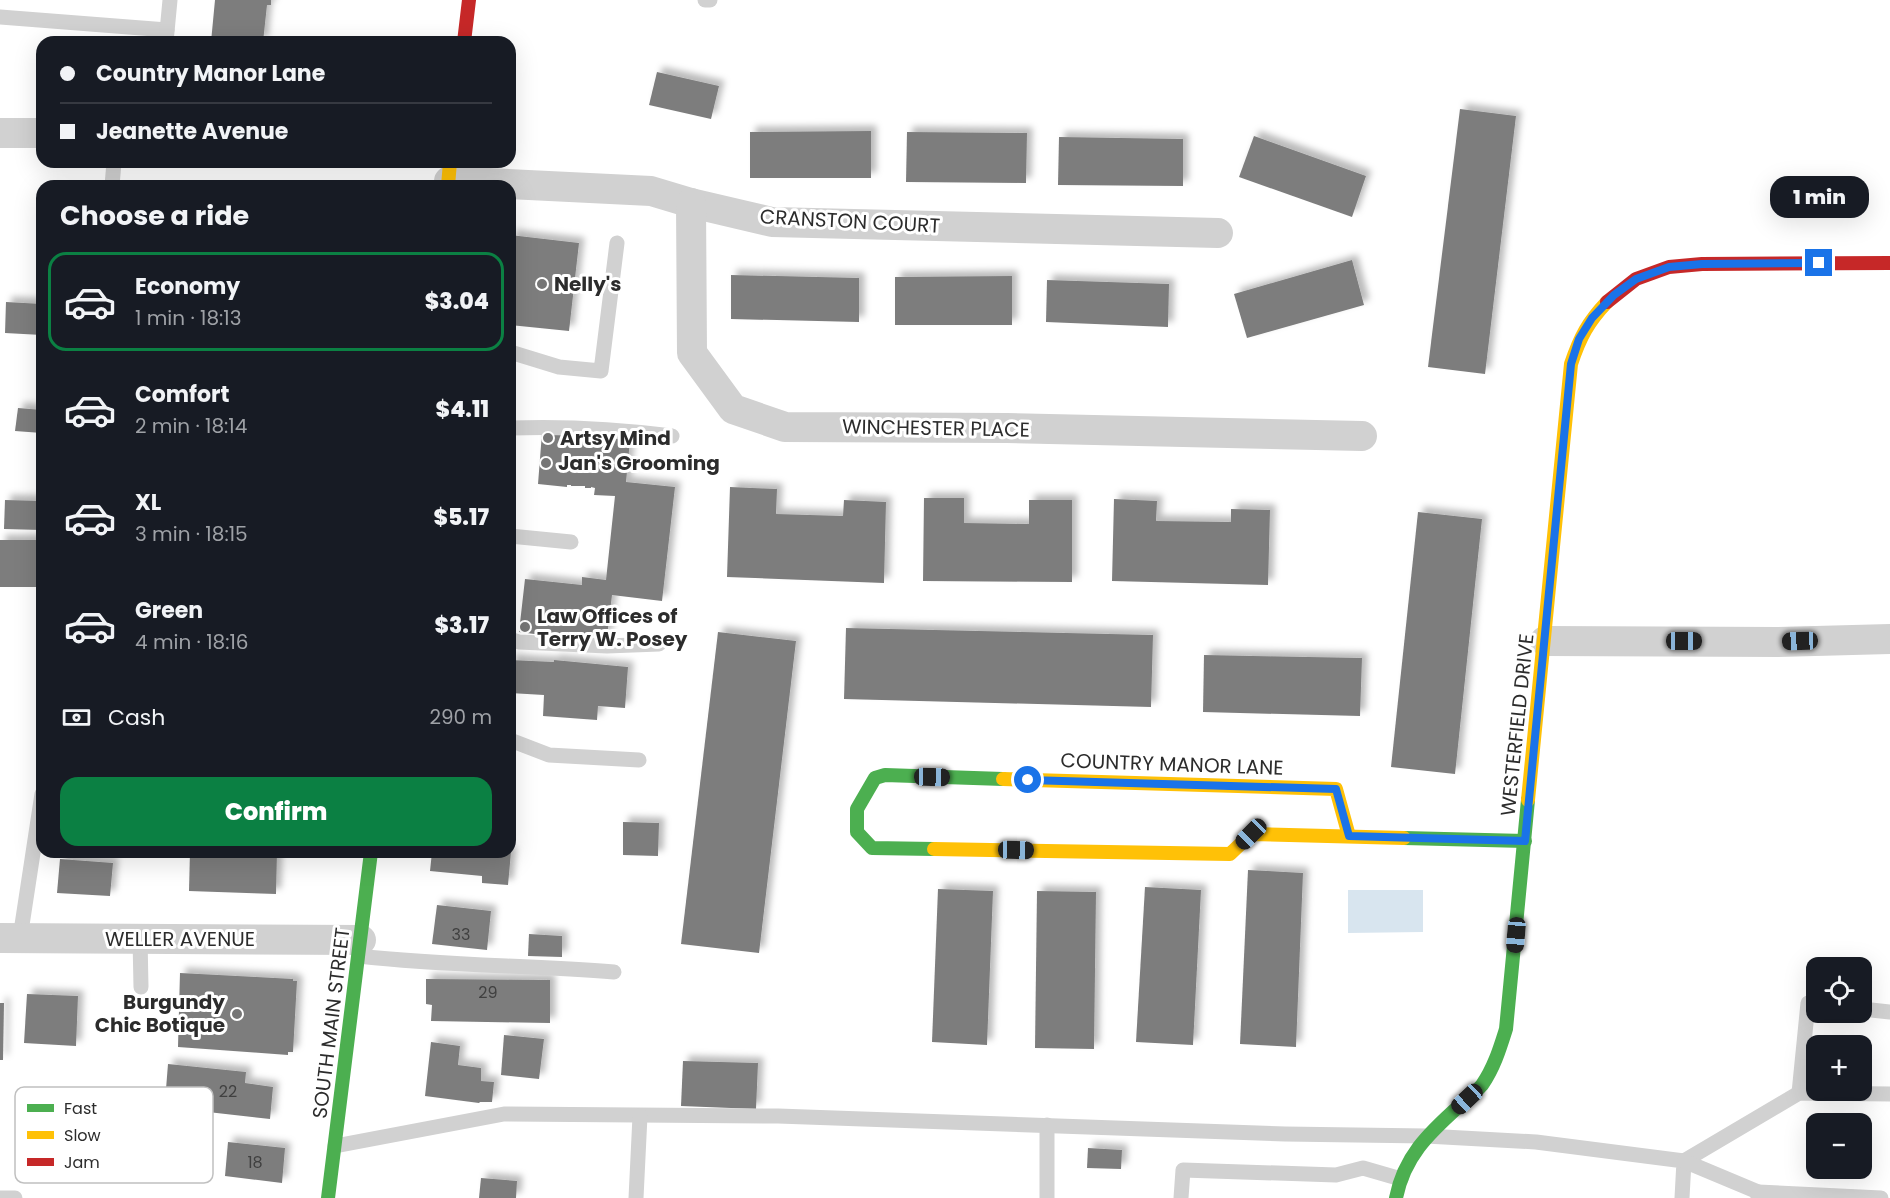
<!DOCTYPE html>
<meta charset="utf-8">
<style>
body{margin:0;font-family:Poppins,sans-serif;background:#242831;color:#f1f3f6;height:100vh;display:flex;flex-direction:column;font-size:22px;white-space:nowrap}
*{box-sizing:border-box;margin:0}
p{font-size:20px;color:#9ea1a6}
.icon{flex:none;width:33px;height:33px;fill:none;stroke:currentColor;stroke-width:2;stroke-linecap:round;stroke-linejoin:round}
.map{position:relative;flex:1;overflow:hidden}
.drawer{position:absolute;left:36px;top:180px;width:480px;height:678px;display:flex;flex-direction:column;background:#171b24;border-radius:18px;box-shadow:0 6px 24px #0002}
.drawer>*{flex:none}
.hud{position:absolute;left:36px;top:36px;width:480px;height:132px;border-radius:18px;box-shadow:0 6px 24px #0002;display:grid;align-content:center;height:132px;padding:0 24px;background:#171b24}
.tools{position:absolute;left:1806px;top:957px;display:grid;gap:12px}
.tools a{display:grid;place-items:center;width:66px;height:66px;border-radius:12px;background:#171b24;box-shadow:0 6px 24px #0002;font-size:30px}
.end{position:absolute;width:27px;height:27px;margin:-14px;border:8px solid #1a73e8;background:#fff;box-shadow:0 0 0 3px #fff}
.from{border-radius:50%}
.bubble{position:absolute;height:42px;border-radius:18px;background:#171b24;box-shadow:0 6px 24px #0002;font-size:20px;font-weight:800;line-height:42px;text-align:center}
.car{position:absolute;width:18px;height:36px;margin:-18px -9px;border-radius:8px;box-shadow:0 0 4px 2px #0007;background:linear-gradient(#222 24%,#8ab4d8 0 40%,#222 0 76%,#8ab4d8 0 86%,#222 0)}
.hud b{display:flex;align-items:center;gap:21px;height:57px;font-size:22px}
.hud b+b{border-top:2px solid #363941}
.hud i{width:15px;height:15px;background:#f1f3f6}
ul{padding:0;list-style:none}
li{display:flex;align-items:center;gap:18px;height:99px;margin:0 12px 9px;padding:0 12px;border:3px solid transparent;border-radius:18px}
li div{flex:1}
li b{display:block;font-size:22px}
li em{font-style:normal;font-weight:800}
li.current{border-color:#0b8043}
li>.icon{width:54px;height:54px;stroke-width:1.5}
h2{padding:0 24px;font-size:27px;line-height:72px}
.pay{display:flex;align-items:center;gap:15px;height:66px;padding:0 24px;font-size:22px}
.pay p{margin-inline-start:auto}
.primary-button{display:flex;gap:12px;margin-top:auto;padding:12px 24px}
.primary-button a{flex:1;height:69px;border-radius:18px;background:#0b8043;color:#fff;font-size:24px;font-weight:800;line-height:69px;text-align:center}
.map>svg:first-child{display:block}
.water{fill:#d8e5ef}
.building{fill:#7d7d7d;filter:url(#shadow)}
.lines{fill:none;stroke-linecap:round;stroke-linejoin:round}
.lane{stroke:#d1d1d1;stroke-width:15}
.street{stroke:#d1d1d1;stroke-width:30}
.fast{stroke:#4caf50;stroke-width:14}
.slow{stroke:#ffc107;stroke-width:14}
.jam{stroke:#c62828;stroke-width:14}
.route{stroke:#1a73e8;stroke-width:8}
.poi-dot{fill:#767676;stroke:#fff;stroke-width:2}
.labels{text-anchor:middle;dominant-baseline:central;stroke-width:6;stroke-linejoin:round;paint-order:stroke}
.number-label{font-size:16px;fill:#404040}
.street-label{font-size:20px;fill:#2c2c2c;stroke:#fff}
.poi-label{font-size:20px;font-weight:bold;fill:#2c2c2c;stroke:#fff;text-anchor:start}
.key{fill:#fff;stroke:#c0c0c0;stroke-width:1.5}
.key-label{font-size:16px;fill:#2c2c2c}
</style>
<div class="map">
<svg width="1890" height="1198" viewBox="0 0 1890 1198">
<defs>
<filter id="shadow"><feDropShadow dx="5.5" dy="-5.5" stdDeviation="3" flood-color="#0004"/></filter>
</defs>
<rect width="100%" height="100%" fill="#fff"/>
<polygon class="water" points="1348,890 1423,890 1423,932 1348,933"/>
<g class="building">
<polygon points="215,0 271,0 271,5 267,5 263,42 211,42"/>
<polygon points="657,72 719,86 711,119 649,105"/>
<polygon points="1460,109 1516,116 1485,374 1428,367"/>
<polygon points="871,131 871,178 750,178 750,132"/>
<polygon points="907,132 1027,133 1026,183 906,182"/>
<polygon points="1254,136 1366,176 1352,217 1239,177"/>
<polygon points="1059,137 1183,139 1183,186 1058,185"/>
<polygon points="510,235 579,243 569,331 510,325"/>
<polygon points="1352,260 1364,305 1247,338 1234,294"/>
<polygon points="731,275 859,278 859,322 731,319"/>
<polygon points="1012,276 1012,325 895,325 895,277"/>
<polygon points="1047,280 1169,284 1168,327 1046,322"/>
<polygon points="6,302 42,304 42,335 5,333"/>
<polygon points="18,408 42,410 42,433 15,431"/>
<polygon points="542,433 630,440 626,482 675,487 662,601 612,595 607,637 579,634 578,636 567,636 550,633 550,636 519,632 525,579 582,585 582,577 606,580 615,496 594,495 595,488 591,487 591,488 585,488 585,486 571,486 571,485 567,485 567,487 538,484"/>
<polygon points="730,487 777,489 776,514 843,516 844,500 886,502 884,583 727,577"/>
<polygon points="924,498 964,498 964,523 1029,524 1029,500 1072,500 1072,582 923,581"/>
<polygon points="1114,499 1157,501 1156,521 1231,522 1231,509 1270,510 1268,585 1112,581"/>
<polygon points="5,500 42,501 41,530 4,529"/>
<polygon points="1418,512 1482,519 1455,774 1391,767"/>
<polygon points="0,540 38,540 37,587 0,587"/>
<polygon points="846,628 1153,635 1151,707 844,699"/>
<polygon points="718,632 796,641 759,953 681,944"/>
<polygon points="1204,655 1362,658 1360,716 1203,712"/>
<polygon points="510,660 554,662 554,660 628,667 625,708 598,706 597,720 543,716 544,695 510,693"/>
<polygon points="623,822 659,823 658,856 623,855"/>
<polygon points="190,852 277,852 276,894 189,891"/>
<polygon points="432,852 511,852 508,885 482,883 482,876 430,871"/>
<polygon points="60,859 113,863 110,896 57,893"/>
<polygon points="1248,870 1303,873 1296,1047 1240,1044"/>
<polygon points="1145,887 1201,890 1193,1045 1136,1042"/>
<polygon points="938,889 993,891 987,1045 932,1042"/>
<polygon points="1037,891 1096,892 1094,1049 1035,1048"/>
<polygon points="437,905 491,911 487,950 432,944"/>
<polygon points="529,934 562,936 562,957 528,956"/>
<polygon points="180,973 293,979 293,981 297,981 293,1052 288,1052 288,1055 178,1047"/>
<polygon points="426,979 550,980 550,1023 431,1021 432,1005 426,1004"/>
<polygon points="27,994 78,996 76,1046 24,1043"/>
<polygon points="0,1003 4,1003 3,1060 0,1060"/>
<polygon points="504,1035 544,1039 539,1079 501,1075"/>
<polygon points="431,1042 460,1046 458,1065 481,1068 481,1081 494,1082 492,1102 480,1102 479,1103 425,1096"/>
<polygon points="683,1061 758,1063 756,1109 681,1106"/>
<polygon points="168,1064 246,1072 245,1083 273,1087 270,1119 199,1111 201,1093 166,1089"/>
<polygon points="228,1142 285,1148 282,1183 225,1176"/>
<polygon points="1088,1148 1122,1150 1121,1169 1087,1168"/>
<polygon points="481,1178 517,1181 516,1198 479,1198"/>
</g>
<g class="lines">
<g class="lane">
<polyline points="705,0 710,0"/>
<polyline points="0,17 167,30"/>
<polyline points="166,42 170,0"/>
<polyline points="112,186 114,162"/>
<polyline points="510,352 559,367 601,371 617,243"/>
<path d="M510,428C564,426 618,429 672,436"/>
<polyline points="510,536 571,542"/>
<polyline points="510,639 519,642 607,646 659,644"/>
<polyline points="510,740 549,755 639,760"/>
<polyline points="20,938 42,794"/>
<polyline points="140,938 141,987"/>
<path d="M359,956C444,966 529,965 614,972"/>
<polyline points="1862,1009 1890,1012"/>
<polyline points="1799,1093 1808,1003 1816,1004"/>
<polyline points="335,1146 504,1114 778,1116 1285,1134 1426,1136 1536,1142 1684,1161 1682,1198"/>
<polyline points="1684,1161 1799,1093 1890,1094"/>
<polyline points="1684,1161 1758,1192"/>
<polyline points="0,1198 15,1198"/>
<polyline points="636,1198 640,1116"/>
<polyline points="1047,1198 1047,1125"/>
<polyline points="1181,1198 1183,1170 1336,1175 1363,1168 1401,1179"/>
<polyline points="1758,1198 1758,1192 1881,1198"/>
</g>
<g class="street">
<polyline points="0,133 42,133"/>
<polyline points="449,181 651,191 691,203 772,222 1218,233"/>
<polyline points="691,203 692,353 733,409 785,427 1007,428 1362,436"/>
<polyline points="1545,641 1778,642 1890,639"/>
<polyline points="0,938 361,940"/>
</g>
<g class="fast">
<polyline points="1404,838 1525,841"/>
<polyline points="934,849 872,848 857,832 857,809 875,778 885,775 1003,779"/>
<polyline points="328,1198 371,852"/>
<path d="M1396,1198C1404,1157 1428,1134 1458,1107C1466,1100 1475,1093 1482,1085C1494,1068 1500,1048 1506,1029L1528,800"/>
</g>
<g class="slow">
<polyline points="448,186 450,162"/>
<polyline points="1003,779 1336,789 1349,836"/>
<path d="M1528,800L1571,364C1580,337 1588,322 1607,302"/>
<polyline points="934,849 1230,854 1251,834 1404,838"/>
</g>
<g class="jam">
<polyline points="464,42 469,0"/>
<polyline points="1607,302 1636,279 1669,267 1702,264 1890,263"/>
</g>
</g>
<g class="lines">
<polyline class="route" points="1028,780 1336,789 1349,836 1525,841 1571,364 1579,339 1592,318 1614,295 1636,279 1669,267 1702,264 1819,263"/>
</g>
<g class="poi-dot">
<circle cx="542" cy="284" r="6"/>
<circle cx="548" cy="438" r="6"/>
<circle cx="546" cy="463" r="6"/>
<circle cx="525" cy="627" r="6"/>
<circle cx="237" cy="1014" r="6"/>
</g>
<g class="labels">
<g class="number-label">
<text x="461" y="934">33</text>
<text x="488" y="992">29</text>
<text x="228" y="1091">22</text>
<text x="255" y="1162">18</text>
</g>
<g class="street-label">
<text transform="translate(850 221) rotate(3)">CRANSTON COURT</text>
<text transform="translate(936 428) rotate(1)">WINCHESTER PLACE</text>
<text transform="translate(1517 725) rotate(-84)">WESTERFIELD DRIVE</text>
<text transform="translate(1172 764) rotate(2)">COUNTRY MANOR LANE</text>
<text x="180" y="939">WELLER AVENUE</text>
<text transform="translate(331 1023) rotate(-83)">SOUTH MAIN STREET</text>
</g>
<g class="poi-label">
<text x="554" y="284">Nelly's</text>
<text x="560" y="438">Artsy Mind</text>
<text x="558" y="463">Jan's Grooming</text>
<text x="537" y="616">Law Offices of<tspan x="537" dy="23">Terry W. Posey</tspan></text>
<text x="225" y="1002" text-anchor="end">Burgundy<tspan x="225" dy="23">Chic Botique</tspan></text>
</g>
</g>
<rect x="15" y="1087" width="198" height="96" rx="9" class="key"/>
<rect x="27" y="1104" width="27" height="8" fill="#4caf50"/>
<rect x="27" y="1131" width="27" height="8" fill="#ffc107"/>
<rect x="27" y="1158" width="27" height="8" fill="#c62828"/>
<g class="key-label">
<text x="64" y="1114">Fast</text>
<text x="64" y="1141">Slow</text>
<text x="64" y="1168">Jam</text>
</g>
</svg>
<div class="tools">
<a><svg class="icon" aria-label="locate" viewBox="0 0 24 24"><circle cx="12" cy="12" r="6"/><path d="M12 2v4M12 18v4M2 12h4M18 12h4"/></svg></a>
<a>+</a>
<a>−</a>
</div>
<i class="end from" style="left:1028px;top:780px"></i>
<i class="end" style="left:1819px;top:263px"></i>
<div class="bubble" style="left:1770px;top:176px;width:99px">1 min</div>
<i class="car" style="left:1684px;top:641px;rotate:90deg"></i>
<i class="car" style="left:1800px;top:641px;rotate:268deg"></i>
<i class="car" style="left:932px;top:777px;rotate:91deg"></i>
<i class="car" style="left:1251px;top:834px;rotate:225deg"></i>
<i class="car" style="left:1016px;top:850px;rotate:91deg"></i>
<i class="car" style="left:1516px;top:935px;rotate:185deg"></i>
<i class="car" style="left:1467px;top:1099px;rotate:227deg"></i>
<div class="hud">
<b><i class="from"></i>Country Manor Lane</b>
<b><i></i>Jeanette Avenue</b>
</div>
<section class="drawer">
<h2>Choose a ride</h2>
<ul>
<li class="current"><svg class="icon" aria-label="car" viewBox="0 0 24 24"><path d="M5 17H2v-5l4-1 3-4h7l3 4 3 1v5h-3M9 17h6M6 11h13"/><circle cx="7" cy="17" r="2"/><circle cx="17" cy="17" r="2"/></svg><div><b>Economy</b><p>1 min · 18:13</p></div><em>$3.04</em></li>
<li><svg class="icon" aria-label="car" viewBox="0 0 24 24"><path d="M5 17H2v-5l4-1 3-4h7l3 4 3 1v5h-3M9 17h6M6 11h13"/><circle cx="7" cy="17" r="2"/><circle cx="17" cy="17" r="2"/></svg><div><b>Comfort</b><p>2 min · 18:14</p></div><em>$4.11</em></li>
<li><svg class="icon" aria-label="car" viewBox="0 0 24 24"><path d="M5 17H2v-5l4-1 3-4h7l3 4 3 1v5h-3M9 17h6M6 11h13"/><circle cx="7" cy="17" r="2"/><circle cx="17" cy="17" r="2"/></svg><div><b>XL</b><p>3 min · 18:15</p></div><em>$5.17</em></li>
<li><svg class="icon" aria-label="car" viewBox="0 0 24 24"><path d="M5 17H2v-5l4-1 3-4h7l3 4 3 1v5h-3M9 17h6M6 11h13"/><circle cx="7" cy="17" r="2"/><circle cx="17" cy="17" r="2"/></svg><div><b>Green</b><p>4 min · 18:16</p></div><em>$3.17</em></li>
</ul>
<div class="pay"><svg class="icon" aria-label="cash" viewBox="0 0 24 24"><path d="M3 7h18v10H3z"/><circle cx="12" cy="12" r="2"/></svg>Cash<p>290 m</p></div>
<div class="primary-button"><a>Confirm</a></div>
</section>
</div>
